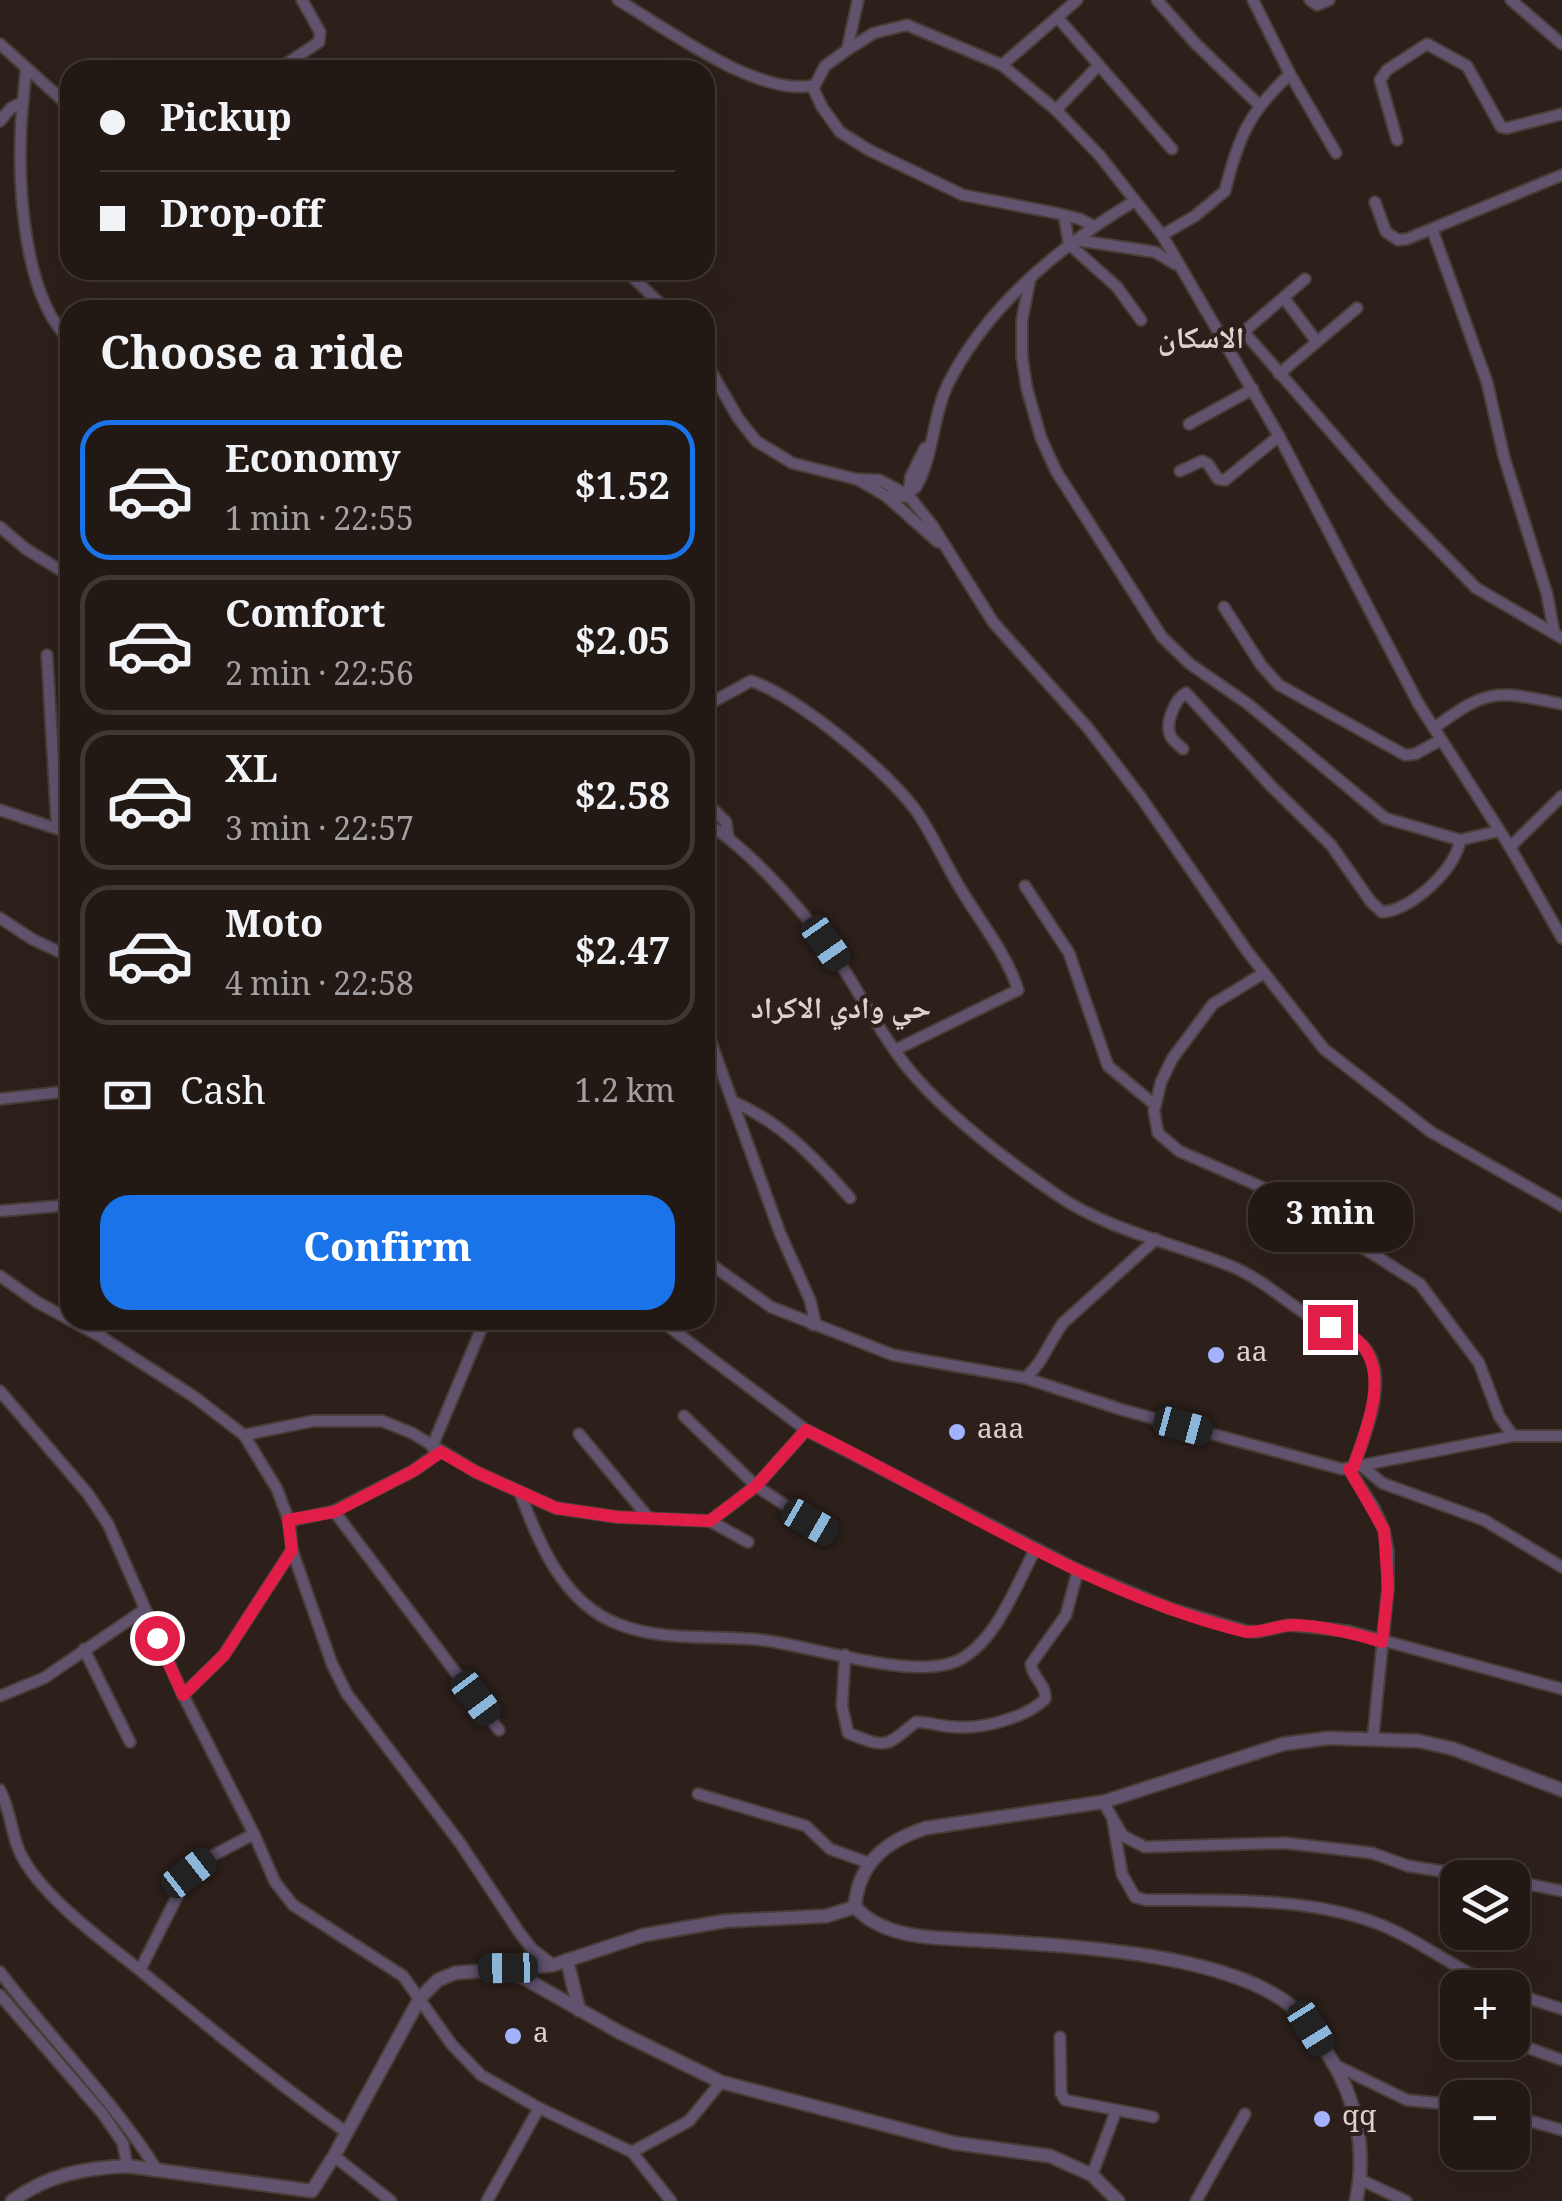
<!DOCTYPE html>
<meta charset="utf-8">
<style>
body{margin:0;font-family:Georgia,"Noto Naskh Arabic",serif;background:#2e2522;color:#f1f3f6;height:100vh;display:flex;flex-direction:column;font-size:38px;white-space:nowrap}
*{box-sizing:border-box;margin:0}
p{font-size:32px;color:#a2a0a0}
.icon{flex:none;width:55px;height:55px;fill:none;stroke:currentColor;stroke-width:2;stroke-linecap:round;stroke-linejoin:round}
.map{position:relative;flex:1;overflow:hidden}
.side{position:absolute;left:60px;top:300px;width:655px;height:1030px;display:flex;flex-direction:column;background:#221814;border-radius:30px;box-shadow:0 10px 40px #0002,0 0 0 2px #3f3734}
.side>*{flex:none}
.top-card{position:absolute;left:60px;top:60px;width:655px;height:220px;border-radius:30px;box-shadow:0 10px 40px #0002,0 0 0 2px #3f3734;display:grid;align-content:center;height:220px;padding:0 40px;background:#221814}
.buttons{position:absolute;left:1440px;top:1860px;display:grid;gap:20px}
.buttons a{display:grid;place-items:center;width:90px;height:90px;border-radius:20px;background:#221814;box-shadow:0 10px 40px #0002,0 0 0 2px #3f3734;font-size:50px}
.end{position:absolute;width:45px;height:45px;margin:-22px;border:12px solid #e11d48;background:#fff;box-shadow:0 0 0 5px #fff}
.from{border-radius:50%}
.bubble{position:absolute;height:70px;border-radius:30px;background:#221814;box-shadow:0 10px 40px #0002,0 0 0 2px #3f3734;font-size:32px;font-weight:800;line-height:70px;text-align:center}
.car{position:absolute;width:30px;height:60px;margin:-30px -15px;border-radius:12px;box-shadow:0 0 8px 2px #0007;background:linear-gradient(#222 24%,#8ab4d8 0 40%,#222 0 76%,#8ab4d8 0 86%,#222 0)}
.top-card b{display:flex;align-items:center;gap:35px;height:95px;font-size:38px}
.top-card b+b{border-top:2px solid #3f3734}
.top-card i{width:25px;height:25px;background:#f1f3f6}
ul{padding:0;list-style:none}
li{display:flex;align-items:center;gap:30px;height:140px;margin:0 20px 15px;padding:0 20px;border:5px solid #3f3734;border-radius:30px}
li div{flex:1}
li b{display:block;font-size:38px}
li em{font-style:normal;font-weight:800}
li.on{border-color:#1a73e8}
li>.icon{width:90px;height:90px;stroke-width:1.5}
h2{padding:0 40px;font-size:45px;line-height:120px}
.pay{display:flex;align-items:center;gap:25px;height:110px;padding:0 40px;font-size:38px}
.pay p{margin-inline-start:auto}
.button{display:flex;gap:20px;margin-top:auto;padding:20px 40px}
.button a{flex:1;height:115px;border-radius:30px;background:#1a73e8;color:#fff;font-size:40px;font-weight:800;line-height:115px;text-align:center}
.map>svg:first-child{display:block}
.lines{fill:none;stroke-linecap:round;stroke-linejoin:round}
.minor-casing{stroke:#493d38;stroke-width:14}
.tertiary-casing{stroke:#493d38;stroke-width:16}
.minor{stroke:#61536e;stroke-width:10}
.tertiary{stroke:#61536e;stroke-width:12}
.route{stroke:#e11d48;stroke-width:12}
.poi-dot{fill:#a2b2fd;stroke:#2d201b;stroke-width:4}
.labels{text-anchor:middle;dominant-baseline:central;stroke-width:8;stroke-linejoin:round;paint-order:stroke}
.poi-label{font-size:28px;fill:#dcd3cf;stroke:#2d201b;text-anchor:start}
.neighbourhood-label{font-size:30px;font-weight:bold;fill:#dcd3cf;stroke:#2d201b}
</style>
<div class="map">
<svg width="1562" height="2201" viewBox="0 0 1562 2201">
<rect width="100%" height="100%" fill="#2d201b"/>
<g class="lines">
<defs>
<g id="minor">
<path d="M618,0C666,28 760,99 815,85L825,66L847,50L874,33L907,25L1002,65L1056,110L1100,156L1162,235L1279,436L1418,703L1510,847L1562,938"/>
<polyline points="1157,0 1195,43 1258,104"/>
<polyline points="1253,0 1290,74 1336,153"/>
<polyline points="1310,0 1317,5 1329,0"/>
<polyline points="1511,0 1562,44"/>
<polyline points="1058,18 1172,149"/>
<polyline points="0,44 70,107"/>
<polyline points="847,50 858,0"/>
<polyline points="1002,65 1077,0"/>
<polyline points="277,70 319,42 320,32 302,0"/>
<polyline points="812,86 822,107 840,132 869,150 963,195 1056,213 1080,219 1093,226"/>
<path d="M23,102C16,165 20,295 70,340"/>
<polyline points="1056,110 1098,66"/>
<polyline points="0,121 11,108 23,102 26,69"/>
<polyline points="1397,140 1380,80 1387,70 1427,44 1467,66 1501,127 1507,128 1562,114"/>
<polyline points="1375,202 1386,232 1398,240 1407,239 1562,175"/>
<polyline points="1064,215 1069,244 1117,287 1141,320"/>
<polyline points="1432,229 1487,382 1504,457 1547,594 1554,632"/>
<path d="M1162,235L1195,216L1225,191C1238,138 1249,112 1290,74"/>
<polyline points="1076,240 1155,252 1175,264"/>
<polyline points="625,270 667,310"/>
<polyline points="1030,279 1022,320 1022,357 1027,389 1041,438 1056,471 1162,637 1190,664 1248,704 1385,818 1460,840 1499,831"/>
<polyline points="1284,298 1317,342"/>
<polyline points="1244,332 1392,502 1476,588 1562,638"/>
<polyline points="1226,347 1305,279"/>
<polyline points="705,361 738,418 756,441 792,463 856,479 879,480 908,495 932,525 993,622 1088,728 1140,796 1247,951 1324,1049 1431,1132 1562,1206"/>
<polyline points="1279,374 1357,308"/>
<polyline points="1189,424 1253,389"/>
<polyline points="1180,471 1202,461 1208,464 1218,479 1225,480 1279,436"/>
<polyline points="857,479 886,496 938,542"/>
<path d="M886,496L904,497L916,487C934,456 932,417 948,384C987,306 1060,246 1133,202"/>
<polyline points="908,497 911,476 925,448"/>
<polyline points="0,527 26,549 70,576"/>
<polyline points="1224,607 1261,665 1279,685 1405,755 1415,754 1441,740"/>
<polyline points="47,655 57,827"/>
<path d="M705,706L751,681C796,695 893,775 919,815C936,841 948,870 965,896C983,925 1008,957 1018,990L895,1050"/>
<path d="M1434,728C1489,687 1497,691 1562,704"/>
<path d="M1183,749C1179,745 1174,742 1171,737C1164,724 1175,699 1186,693L1272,787L1331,845L1371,902L1382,912C1411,911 1457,868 1460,840"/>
<polyline points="705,801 726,822 728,836"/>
<polyline points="0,810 70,833"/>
<path d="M705,822C754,852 814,922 845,971C865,1003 883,1037 907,1067C943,1112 1009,1162 1057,1195C1109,1231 1175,1243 1233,1267C1266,1281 1291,1307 1322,1324C1341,1334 1361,1336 1371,1358C1385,1390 1363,1438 1353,1469"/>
<polyline points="1510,847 1562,796"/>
<polyline points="1025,886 1069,953 1108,1066 1155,1105"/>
<polyline points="0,918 32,939 70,957"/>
<polyline points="1264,973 1213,1004 1172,1059 1161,1082 1154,1111 1158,1133 1179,1151 1280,1195 1420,1284 1479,1363 1499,1416 1513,1436"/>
<polyline points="705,1026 780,1233 810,1300 815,1321 813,1325"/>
<polyline points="0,1099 70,1091"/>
<path d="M734,1102C782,1123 816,1159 850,1198"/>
<polyline points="0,1211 70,1205"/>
<polyline points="705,1260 771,1307 893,1355 1025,1378 1123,1410 1342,1469 1513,1436 1562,1436"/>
<polyline points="0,1276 37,1302 98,1335 193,1396 244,1435 277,1489 289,1521 292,1550 332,1664 347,1694 460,1843 519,1932 532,1949 553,1965"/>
<polyline points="660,1320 806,1430 1078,1570 1169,1608 1246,1631 1257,1632 1289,1625 1348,1631 1562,1689"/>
<polyline points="98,1335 108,1320"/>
<path d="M1025,1378C1043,1363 1049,1342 1063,1323L1156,1239"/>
<polyline points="0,1391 88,1494 108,1524 183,1695 254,1834 275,1882 293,1905 403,1976 452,2045 481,2075 539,2108 632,2152 671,2201"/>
<polyline points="684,1416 756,1486 829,1534"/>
<polyline points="579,1434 647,1516"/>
<polyline points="244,1435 313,1421 382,1421 412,1433 476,1472 556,1508 617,1517 710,1521 756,1486 806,1430"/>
<polyline points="432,1447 485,1320"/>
<polyline points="1362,1466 1382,1483 1484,1520 1562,1567"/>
<polyline points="1349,1469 1374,1508 1384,1530 1388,1551 1388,1588 1373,1738"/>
<path d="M520,1493C539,1543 563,1603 618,1624C666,1643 719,1634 769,1641C817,1648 914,1680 957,1661C996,1643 1016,1585 1035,1550"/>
<polyline points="334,1511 499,1730"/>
<polyline points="289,1521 334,1511 413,1471 441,1451"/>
<polyline points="710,1521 748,1542"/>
<polyline points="84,1649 130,1742"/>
<path d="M845,1655L842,1706L848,1733C887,1749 885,1747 916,1722C930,1722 942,1727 956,1727C982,1729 1026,1718 1045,1699C1047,1685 1032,1678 1031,1664L1066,1615L1078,1570"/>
<polyline points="183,1695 224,1655 292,1550"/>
<polyline points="0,1696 44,1678 144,1610"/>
<path d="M0,1790C12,1813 11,1840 25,1862C51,1904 104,1941 142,1972C209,2027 275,2082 346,2132"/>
<polyline points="698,1794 806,1826 830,1849 869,1863"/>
<polyline points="1103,1802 1123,1836 1145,1847 1285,1843 1372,1853 1408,1866 1485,1878"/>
<path d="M1113,1822L1122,1874L1135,1897L1146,1900C1219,1900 1307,1897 1376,1923C1419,1939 1456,1970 1499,1988"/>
<polyline points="1512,1881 1562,1891"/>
<polyline points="140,1970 189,1873 208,1858 254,1834"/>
<path d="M0,1972C51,2039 112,2099 157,2170"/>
<polyline points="1512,1993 1562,2009"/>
<polyline points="0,1995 102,2113 123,2143 127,2166"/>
<polyline points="1060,2037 1061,2093 1065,2100 1153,2117"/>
<polyline points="1512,2042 1562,2060"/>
<polyline points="1335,2065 1407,2100 1458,2105"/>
<polyline points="1512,2116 1562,2130"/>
<polyline points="632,2152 689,2121 721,2082"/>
<polyline points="334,2156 391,2201"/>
<polyline points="1092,2175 1116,2111"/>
<polyline points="1361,2180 1406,2201"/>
<polyline points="487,2201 539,2108"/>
<polyline points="1196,2201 1245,2114"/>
</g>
<g id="tertiary">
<polyline points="567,1960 579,2010"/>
<polyline points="508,1969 619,2032 721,2082 954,2143 1050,2156 1092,2175 1118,2201"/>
<path d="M12,2201C47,2175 84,2168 127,2166L312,2191L334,2156L420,1998L438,1980L455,1973L553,1965L644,1935L725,1921L826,1916L855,1907"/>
<path d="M1356,2201C1367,2150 1357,2100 1329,2056C1317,2037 1304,2016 1286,2002C1214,1951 1064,1946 976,1940C935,1938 884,1939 855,1907C858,1863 886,1841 926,1828L1103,1802L1283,1744L1329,1738L1419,1741L1454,1749L1562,1790"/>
</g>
</defs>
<use href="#minor" class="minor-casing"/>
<use href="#tertiary" class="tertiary-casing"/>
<use href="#minor" class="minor"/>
<use href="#tertiary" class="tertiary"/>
</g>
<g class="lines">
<path class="route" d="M157,1638L183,1695L224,1655L292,1550L288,1520L334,1512L413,1471L441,1452L476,1472L556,1508L617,1517L710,1521L756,1486L806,1430C951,1500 1088,1593 1246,1632C1263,1633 1277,1625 1294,1625C1324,1626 1353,1633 1382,1642L1388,1588L1384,1530L1349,1469L1353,1468C1365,1433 1392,1372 1358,1341C1351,1334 1339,1331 1330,1327"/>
</g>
<g class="poi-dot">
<circle cx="1216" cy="1355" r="10"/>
<circle cx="957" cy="1432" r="10"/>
<circle cx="513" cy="2036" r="10"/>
<circle cx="1322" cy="2119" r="10"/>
</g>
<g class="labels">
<g class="poi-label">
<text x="1236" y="1355">aa</text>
<text x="977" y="1432">aaa</text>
<text x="533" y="2036">a</text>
<text x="1342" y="2119">qq</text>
</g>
<g class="neighbourhood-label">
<text x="1201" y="341">الاسكان</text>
<text x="841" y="1011">حي وادي الاكراد</text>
</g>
</g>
</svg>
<div class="buttons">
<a><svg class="icon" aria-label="layers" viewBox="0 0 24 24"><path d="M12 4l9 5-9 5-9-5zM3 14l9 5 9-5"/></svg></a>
<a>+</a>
<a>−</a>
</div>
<i class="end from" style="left:157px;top:1638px"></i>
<i class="end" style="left:1330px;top:1327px"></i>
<div class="bubble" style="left:1248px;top:1182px;width:165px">3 min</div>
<i class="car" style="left:826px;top:943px;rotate:145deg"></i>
<i class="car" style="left:1183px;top:1426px;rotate:105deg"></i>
<i class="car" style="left:810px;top:1522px;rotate:120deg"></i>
<i class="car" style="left:476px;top:1698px;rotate:143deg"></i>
<i class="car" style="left:189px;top:1873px;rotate:52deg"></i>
<i class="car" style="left:508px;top:1968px;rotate:269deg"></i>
<i class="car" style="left:1311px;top:2028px;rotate:148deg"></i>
<div class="top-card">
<b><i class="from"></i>Pickup</b>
<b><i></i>Drop-off</b>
</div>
<section class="side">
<h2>Choose a ride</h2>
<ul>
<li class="on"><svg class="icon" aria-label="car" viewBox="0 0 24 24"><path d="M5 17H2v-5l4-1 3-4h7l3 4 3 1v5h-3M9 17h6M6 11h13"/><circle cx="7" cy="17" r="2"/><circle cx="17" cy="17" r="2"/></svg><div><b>Economy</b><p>1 min · 22:55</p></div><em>$1.52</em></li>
<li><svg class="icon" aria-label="car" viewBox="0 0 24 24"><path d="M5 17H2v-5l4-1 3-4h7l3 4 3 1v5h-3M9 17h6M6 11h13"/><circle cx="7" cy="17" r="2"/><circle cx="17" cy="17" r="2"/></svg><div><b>Comfort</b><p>2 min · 22:56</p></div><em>$2.05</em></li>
<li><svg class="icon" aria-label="car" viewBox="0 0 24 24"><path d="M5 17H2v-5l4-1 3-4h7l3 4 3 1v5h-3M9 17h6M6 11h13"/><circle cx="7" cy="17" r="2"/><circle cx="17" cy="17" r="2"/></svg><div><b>XL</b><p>3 min · 22:57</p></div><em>$2.58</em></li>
<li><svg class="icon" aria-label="car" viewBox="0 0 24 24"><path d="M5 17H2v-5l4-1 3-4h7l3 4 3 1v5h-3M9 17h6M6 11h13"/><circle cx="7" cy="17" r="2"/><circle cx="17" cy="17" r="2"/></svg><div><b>Moto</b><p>4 min · 22:58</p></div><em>$2.47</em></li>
</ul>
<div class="pay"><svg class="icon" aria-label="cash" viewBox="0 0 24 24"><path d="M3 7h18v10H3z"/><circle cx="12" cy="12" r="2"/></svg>Cash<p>1.2 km</p></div>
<div class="button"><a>Confirm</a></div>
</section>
</div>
